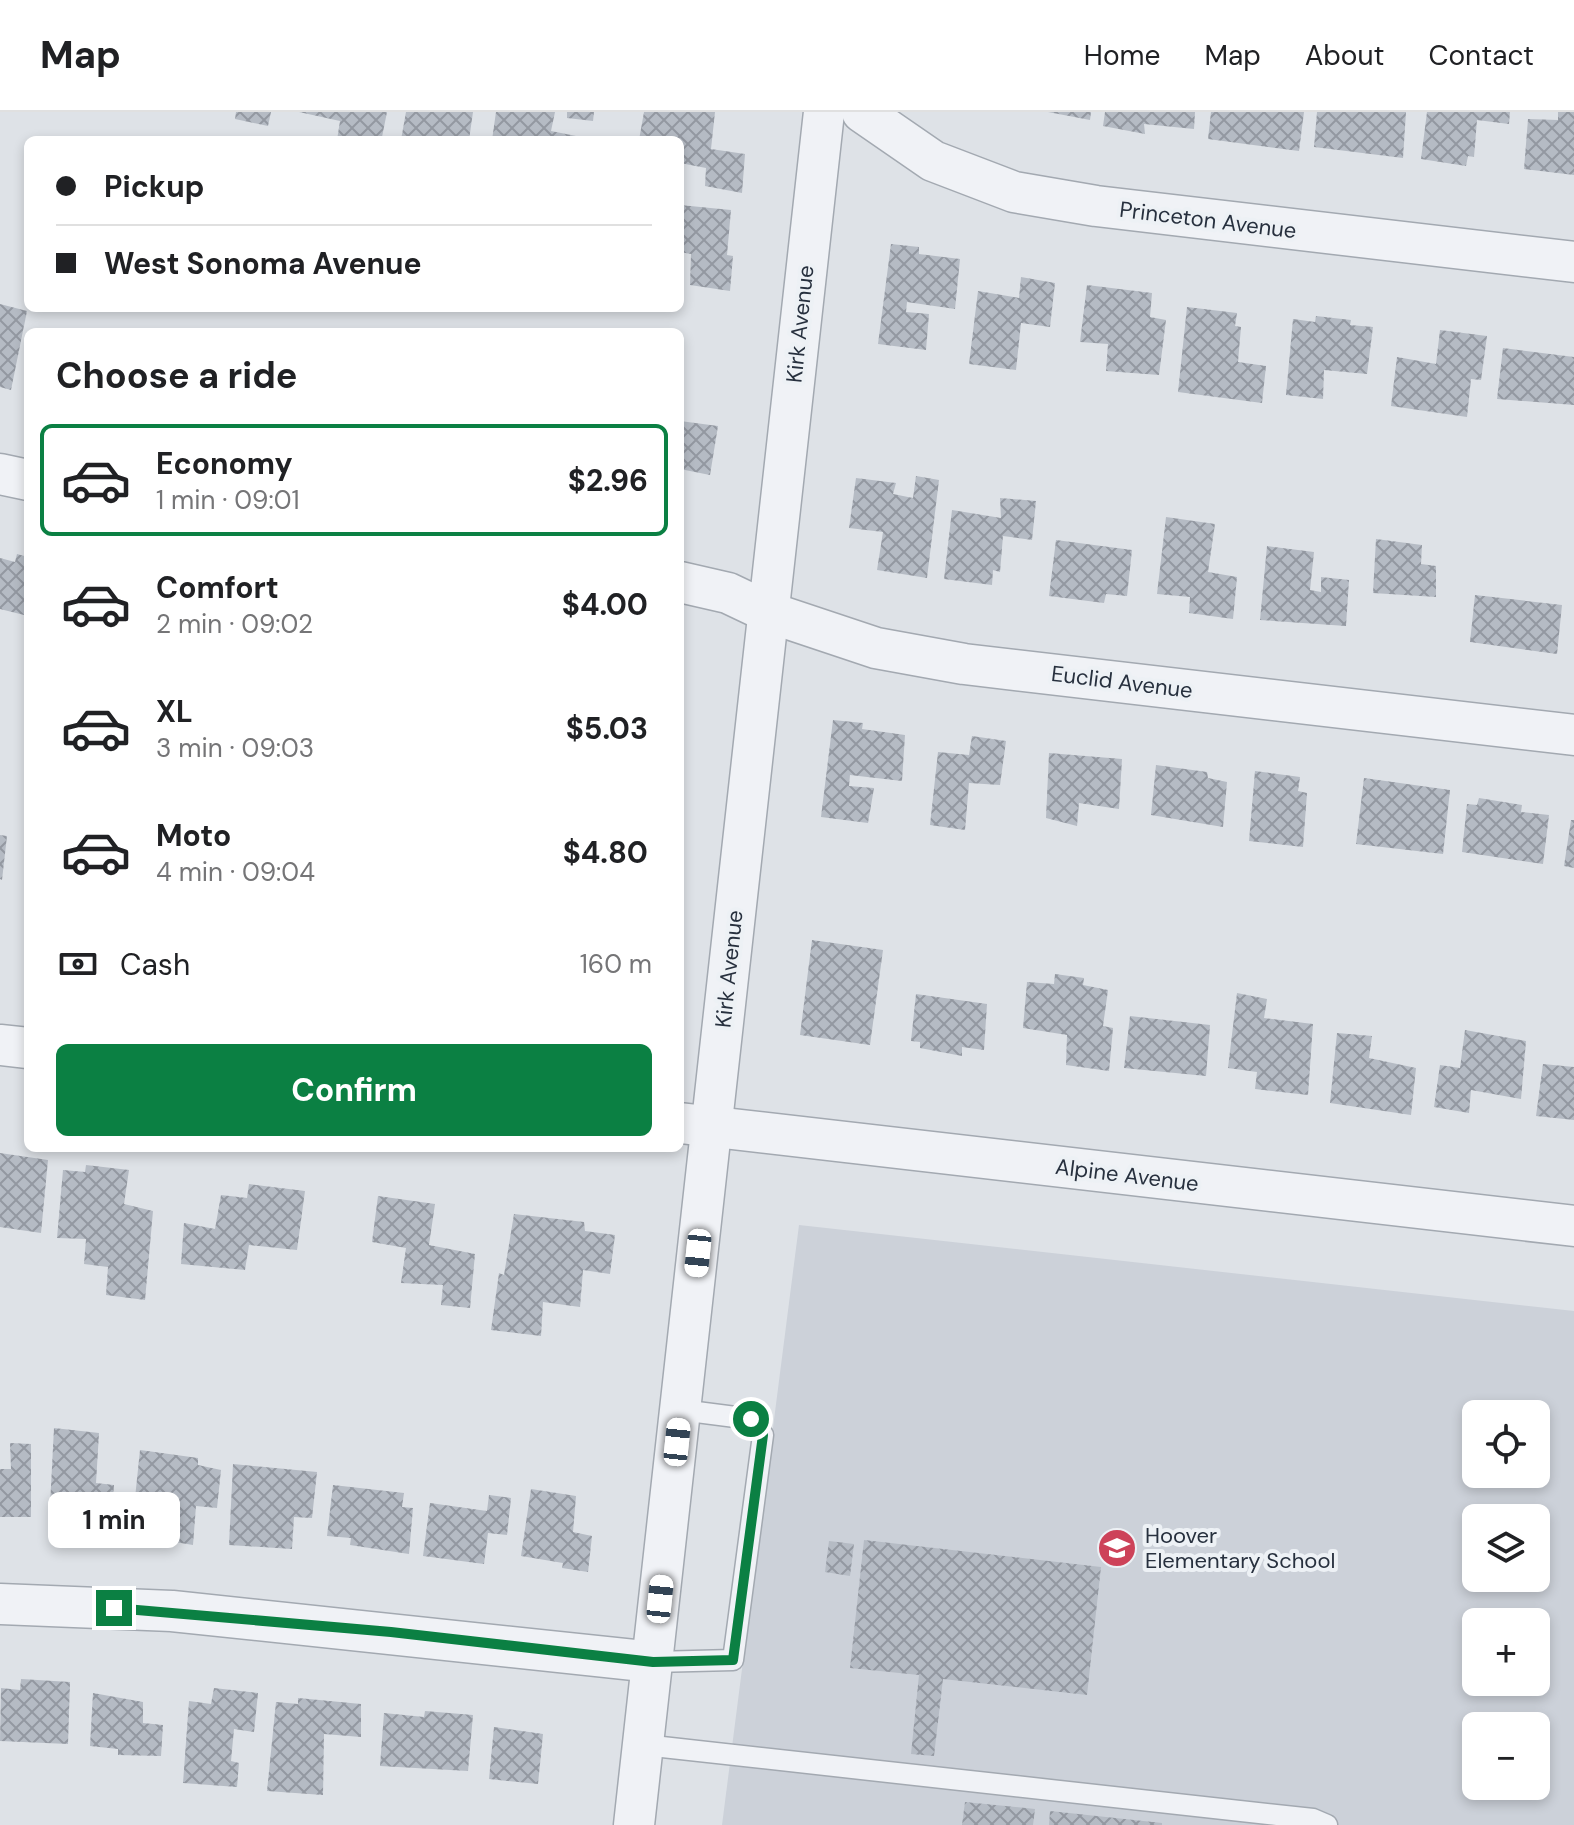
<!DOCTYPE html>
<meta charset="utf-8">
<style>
body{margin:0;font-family:"DM Sans",sans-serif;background:#f6f6f6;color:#202124;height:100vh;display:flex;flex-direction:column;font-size:30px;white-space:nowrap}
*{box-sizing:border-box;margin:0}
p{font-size:26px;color:#757577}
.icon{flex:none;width:44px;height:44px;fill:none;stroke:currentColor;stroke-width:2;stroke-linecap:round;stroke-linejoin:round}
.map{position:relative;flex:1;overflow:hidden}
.panel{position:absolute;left:24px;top:216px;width:660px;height:824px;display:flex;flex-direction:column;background:#fff;border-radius:12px;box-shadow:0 4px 12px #0003}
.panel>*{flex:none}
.guide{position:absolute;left:24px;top:24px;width:660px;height:176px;border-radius:12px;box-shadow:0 4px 12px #0003;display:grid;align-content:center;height:176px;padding:0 32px;background:#fff}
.controls{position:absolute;left:1462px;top:1288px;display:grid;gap:16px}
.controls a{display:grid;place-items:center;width:88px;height:88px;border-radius:12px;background:#fff;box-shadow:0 4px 12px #0003;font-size:40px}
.end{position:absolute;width:36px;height:36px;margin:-18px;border:10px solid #0b8043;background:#fff;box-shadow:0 0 0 4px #fff}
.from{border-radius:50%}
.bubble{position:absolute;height:56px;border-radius:12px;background:#fff;box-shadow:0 4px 12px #0003;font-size:26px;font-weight:700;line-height:56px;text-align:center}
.car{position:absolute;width:24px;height:48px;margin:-24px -12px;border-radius:10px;box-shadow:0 0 6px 2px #0007;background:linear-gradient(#fff 24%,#345 0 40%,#fff 0 76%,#345 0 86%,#fff 0)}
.guide b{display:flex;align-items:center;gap:28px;height:76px;font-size:30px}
.guide b+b{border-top:2px solid #e0e0e0}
.guide i{width:20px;height:20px;background:#202124}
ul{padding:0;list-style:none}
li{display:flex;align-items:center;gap:24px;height:112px;margin:0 16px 12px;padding:0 16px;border:4px solid transparent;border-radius:12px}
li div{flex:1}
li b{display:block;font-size:30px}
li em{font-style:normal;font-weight:700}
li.on{border-color:#0b8043}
li>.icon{width:72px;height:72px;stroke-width:1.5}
h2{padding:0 32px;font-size:36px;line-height:96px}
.pay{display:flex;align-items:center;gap:20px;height:88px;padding:0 32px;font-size:30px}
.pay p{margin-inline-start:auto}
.primary-button{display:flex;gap:16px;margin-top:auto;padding:16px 32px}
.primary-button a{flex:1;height:92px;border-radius:12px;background:#0b8043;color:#fff;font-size:32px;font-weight:700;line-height:92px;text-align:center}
header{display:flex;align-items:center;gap:48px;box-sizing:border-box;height:112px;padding:0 40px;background:#fff;border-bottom:2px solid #e0e0e0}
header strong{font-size:38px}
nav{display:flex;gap:44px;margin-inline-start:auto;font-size:28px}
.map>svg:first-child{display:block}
.built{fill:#ccd1d9;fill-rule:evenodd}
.building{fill:url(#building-cross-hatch)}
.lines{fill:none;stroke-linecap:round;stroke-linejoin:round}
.service-casing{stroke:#a3a9b1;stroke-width:23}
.minor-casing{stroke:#a3a9b1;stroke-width:43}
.service{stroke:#f0f2f6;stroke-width:20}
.minor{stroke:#f0f2f6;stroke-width:40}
.route{stroke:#0b8043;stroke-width:10}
.labels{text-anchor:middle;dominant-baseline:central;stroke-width:8;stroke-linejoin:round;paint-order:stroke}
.street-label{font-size:22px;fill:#27303e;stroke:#edf1f5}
.poi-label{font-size:22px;fill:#27303e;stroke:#edf1f5;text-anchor:start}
</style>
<header>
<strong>Map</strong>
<nav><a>Home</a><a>Map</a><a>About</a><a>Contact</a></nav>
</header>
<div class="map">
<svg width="1574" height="1713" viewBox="0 0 1574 1713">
<defs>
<pattern id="building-cross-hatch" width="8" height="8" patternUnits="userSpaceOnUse" patternTransform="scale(2)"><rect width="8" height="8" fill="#b5bbc4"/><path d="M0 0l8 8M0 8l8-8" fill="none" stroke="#9398a1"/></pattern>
</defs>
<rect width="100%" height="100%" fill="#dee2e7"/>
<path class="built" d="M799,1113L1574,1199V1713H722ZM1476,1302H1536V1362H1476ZM1476,1406H1536V1466H1476ZM1476,1510H1536V1570H1476ZM1476,1614H1536V1674H1476Z"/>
<g class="building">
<polygon points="236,0 271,0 268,14 235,7"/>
<polygon points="299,0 387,0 382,25 388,28 337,28 340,9"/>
<polygon points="406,0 473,0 469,28 401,28"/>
<polygon points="496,0 555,0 551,19 581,25 580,28 492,28"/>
<polygon points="567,0 594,0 593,9 567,6"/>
<polygon points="644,0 715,0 711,37 745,42 742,81 705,74 706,56 680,51 680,28 639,28"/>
<polygon points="1048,0 1091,0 1090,8"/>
<polygon points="1105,0 1195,0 1194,17 1144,12 1145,22 1103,14"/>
<polygon points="1211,0 1304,0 1299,39 1208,27"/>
<polygon points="1317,0 1406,0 1403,46 1314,35"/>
<polygon points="1427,0 1510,0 1509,12 1477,8 1474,45 1468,44 1466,54 1421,47"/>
<polygon points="1558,0 1574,0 1574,63 1524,57 1528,7 1558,8"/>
<polygon points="680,93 731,98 727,143 733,144 730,179 690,173 691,142 680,140"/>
<polygon points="891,132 919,135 919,142 960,147 955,197 907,190 906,200 929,202 926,238 878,232"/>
<polygon points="1021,165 1055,171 1050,215 1021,211 1016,258 969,252 978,179 1019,186"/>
<polygon points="1087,173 1152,181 1150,205 1166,208 1159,263 1106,259 1108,232 1080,230"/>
<polygon points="0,192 27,199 11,278 0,275"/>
<polygon points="1187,195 1237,201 1235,214 1241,215 1238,250 1266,254 1262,291 1178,280"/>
<polygon points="1316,204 1351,208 1350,213 1373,215 1367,262 1324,258 1323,287 1286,283 1293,207 1315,210"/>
<polygon points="1440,218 1487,224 1481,268 1471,267 1467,305 1391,294 1397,245 1436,252"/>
<polygon points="1503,236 1574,245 1574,293 1497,287"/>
<polygon points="680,309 718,314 710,363 680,357"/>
<polygon points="916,364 939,368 927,466 877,458 883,420 849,416 856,366 896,371 893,382 913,386"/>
<polygon points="1000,386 1036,389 1032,428 1003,424 1000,460 993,458 992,473 944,467 952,398 1001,406"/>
<polygon points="1166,405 1215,412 1208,460 1237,465 1233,507 1189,501 1190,485 1157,482"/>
<polygon points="1376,427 1422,433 1421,452 1436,454 1436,485 1373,481"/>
<polygon points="1056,428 1132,438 1127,484 1106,482 1104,491 1049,484"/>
<polygon points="1267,434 1314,440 1310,478 1321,480 1321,465 1349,468 1346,514 1260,508"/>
<polygon points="17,442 28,445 28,504 0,497 0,446 15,450"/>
<polygon points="1475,483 1562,493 1557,542 1470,530"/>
<polygon points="833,608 863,611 862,617 905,623 902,669 850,663 849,674 874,676 868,711 821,705"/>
<polygon points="972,624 1006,629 1000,673 969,671 965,718 930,713 938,640 969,643"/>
<polygon points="1049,641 1122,647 1119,697 1079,691 1077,714 1046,706"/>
<polygon points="1156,653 1207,660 1208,666 1227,670 1223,715 1151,703"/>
<polygon points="1255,659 1300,665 1298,679 1307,681 1303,735 1249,729"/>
<polygon points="1364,666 1450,678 1443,742 1356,732"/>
<polygon points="1479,686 1522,693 1521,700 1549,703 1543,752 1462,740 1467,692 1477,693"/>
<polygon points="1571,708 1574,708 1574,756 1564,754"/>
<polygon points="0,723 7,724 2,768 0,767"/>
<polygon points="812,828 883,838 870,933 800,923"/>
<polygon points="1055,862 1084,866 1083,873 1108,878 1103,914 1113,916 1109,959 1066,953 1067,923 1023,916 1027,870 1054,872"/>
<polygon points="1237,881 1267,887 1264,906 1313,912 1308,983 1255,977 1257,960 1228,956"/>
<polygon points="916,882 987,892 984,938 962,935 962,944 920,936 920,930 911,929"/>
<polygon points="1130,904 1210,913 1206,964 1124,956"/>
<polygon points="1465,918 1526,929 1521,987 1471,978 1469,1001 1434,995 1440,953 1460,956"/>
<polygon points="1337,921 1372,924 1369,946 1416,956 1411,1003 1330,991"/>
<polygon points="1543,952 1574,955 1574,1008 1536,1004"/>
<polygon points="0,1041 48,1048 41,1121 0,1115"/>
<polygon points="86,1053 129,1058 124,1092 153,1099 145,1188 106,1183 108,1155 84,1152 86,1127 57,1126 63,1058 85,1060"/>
<polygon points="249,1072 305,1079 297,1138 249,1133 245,1158 181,1152 184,1111 215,1117 221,1083 247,1086"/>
<polygon points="378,1084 435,1092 429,1133 475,1142 470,1196 441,1193 443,1173 401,1171 406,1136 372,1130"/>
<polygon points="514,1102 584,1110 585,1119 615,1123 610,1162 583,1158 580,1195 543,1190 541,1224 491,1218 499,1161 504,1163"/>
<polygon points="54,1316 99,1321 96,1371 114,1373 112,1399 93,1398 91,1417 49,1413"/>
<polygon points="10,1331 31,1332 31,1405 0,1405 0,1357 11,1357"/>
<polygon points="140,1338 198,1346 198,1353 221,1358 217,1396 196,1394 193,1433 150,1426 150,1418 132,1415"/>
<polygon points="233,1352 317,1360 312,1406 294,1405 292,1437 229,1433"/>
<polygon points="333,1373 404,1381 402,1395 413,1396 409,1442 350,1433 351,1426 327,1424"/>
<polygon points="531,1377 576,1384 573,1420 592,1424 588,1460 562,1456 563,1451 521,1444"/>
<polygon points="489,1383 511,1386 507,1423 488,1421 484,1452 423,1444 430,1391 487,1399"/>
<polygon points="864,1428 1101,1455 1087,1583 943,1567 934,1644 911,1642 919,1563 850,1556"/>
<polygon points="829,1429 854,1432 850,1464 825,1460"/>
<polygon points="21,1567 70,1570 68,1632 0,1629 1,1576 20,1578"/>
<polygon points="214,1576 258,1581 254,1620 234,1617 231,1649 239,1651 237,1675 183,1671 189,1589 211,1592"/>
<polygon points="93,1581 143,1590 143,1611 163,1613 161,1644 118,1643 118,1637 90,1634"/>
<polygon points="298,1586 361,1592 361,1625 324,1622 323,1683 267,1679 276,1590 298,1592"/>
<polygon points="425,1599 473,1603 468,1659 380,1654 384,1601 424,1605"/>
<polygon points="494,1615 543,1622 538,1672 489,1667"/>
<polygon points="965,1690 1035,1697 1033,1713 962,1713"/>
<polygon points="1050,1699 1162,1711 1162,1713 1049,1713"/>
</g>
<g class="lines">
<defs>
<g id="service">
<polyline points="653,1550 733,1548 763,1323 751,1307 681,1298"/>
<polyline points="644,1633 1313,1707 1327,1713"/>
</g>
<g id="minor">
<polyline points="862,0 933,49 1014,80 1096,94 1574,150"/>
<polyline points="0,362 28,368"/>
<polyline points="680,470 728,481 768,500 876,536 964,552 1574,623"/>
<polyline points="0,933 28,936"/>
<polyline points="680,1011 1574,1114"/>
<polyline points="0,1492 172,1499 653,1550"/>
<polyline points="634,1713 824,0"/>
</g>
</defs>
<use href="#service" class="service-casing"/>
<use href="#minor" class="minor-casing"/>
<use href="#service" class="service"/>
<use href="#minor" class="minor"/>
</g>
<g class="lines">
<polyline class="route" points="114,1496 391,1520 653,1550 733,1548 763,1323 751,1307"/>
</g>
<defs>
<symbol id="school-disc" viewBox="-11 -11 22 22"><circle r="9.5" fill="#cd4259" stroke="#edf1f5"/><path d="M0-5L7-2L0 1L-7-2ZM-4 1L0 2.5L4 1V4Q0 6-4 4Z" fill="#fff"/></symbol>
</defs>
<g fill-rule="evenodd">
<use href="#school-disc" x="1095" y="1414" width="44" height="44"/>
</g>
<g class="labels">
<g class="street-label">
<text transform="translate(1208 108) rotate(7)">Princeton Avenue</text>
<text transform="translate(800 212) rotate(-84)">Kirk Avenue</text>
<text transform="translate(1122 570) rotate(7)">Euclid Avenue</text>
<text transform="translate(729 857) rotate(-84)">Kirk Avenue</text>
<text transform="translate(1127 1063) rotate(7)">Alpine Avenue</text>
</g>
<g class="poi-label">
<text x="1145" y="1423">Hoover<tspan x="1145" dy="25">Elementary School</tspan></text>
</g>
</g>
</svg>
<div class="controls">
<a><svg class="icon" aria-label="locate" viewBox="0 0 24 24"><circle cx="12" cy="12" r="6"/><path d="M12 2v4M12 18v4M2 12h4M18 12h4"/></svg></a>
<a><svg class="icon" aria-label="layers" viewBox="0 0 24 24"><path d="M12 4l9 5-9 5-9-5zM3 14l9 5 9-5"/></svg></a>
<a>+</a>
<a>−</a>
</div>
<i class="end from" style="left:751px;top:1307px"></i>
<i class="end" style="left:114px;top:1496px"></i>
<div class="bubble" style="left:48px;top:1380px;width:132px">1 min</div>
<i class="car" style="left:698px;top:1141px;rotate:186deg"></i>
<i class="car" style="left:677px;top:1330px;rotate:6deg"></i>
<i class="car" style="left:660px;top:1487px;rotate:6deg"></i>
<div class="guide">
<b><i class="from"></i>Pickup</b>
<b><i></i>West Sonoma Avenue</b>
</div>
<section class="panel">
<h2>Choose a ride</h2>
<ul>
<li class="on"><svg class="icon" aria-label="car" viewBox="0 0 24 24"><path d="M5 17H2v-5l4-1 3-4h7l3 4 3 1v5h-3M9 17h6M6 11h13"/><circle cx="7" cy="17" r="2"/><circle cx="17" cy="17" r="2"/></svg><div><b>Economy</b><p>1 min · 09:01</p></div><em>$2.96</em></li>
<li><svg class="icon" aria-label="car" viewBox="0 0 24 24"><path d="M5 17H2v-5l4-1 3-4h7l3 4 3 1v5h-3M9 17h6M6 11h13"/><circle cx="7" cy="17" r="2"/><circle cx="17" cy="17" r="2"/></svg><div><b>Comfort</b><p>2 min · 09:02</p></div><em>$4.00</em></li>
<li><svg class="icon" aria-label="car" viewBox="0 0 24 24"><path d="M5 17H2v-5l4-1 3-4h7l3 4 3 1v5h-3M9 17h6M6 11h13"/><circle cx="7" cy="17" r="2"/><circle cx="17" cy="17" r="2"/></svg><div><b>XL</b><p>3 min · 09:03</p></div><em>$5.03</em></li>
<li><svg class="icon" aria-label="car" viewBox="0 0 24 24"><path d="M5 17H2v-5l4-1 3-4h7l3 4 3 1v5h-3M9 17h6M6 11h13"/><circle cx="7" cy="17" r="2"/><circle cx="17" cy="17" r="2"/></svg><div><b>Moto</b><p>4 min · 09:04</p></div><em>$4.80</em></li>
</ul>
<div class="pay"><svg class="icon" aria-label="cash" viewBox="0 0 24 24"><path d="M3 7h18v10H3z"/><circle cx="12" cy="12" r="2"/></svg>Cash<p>160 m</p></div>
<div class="primary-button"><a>Confirm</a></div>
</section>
</div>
